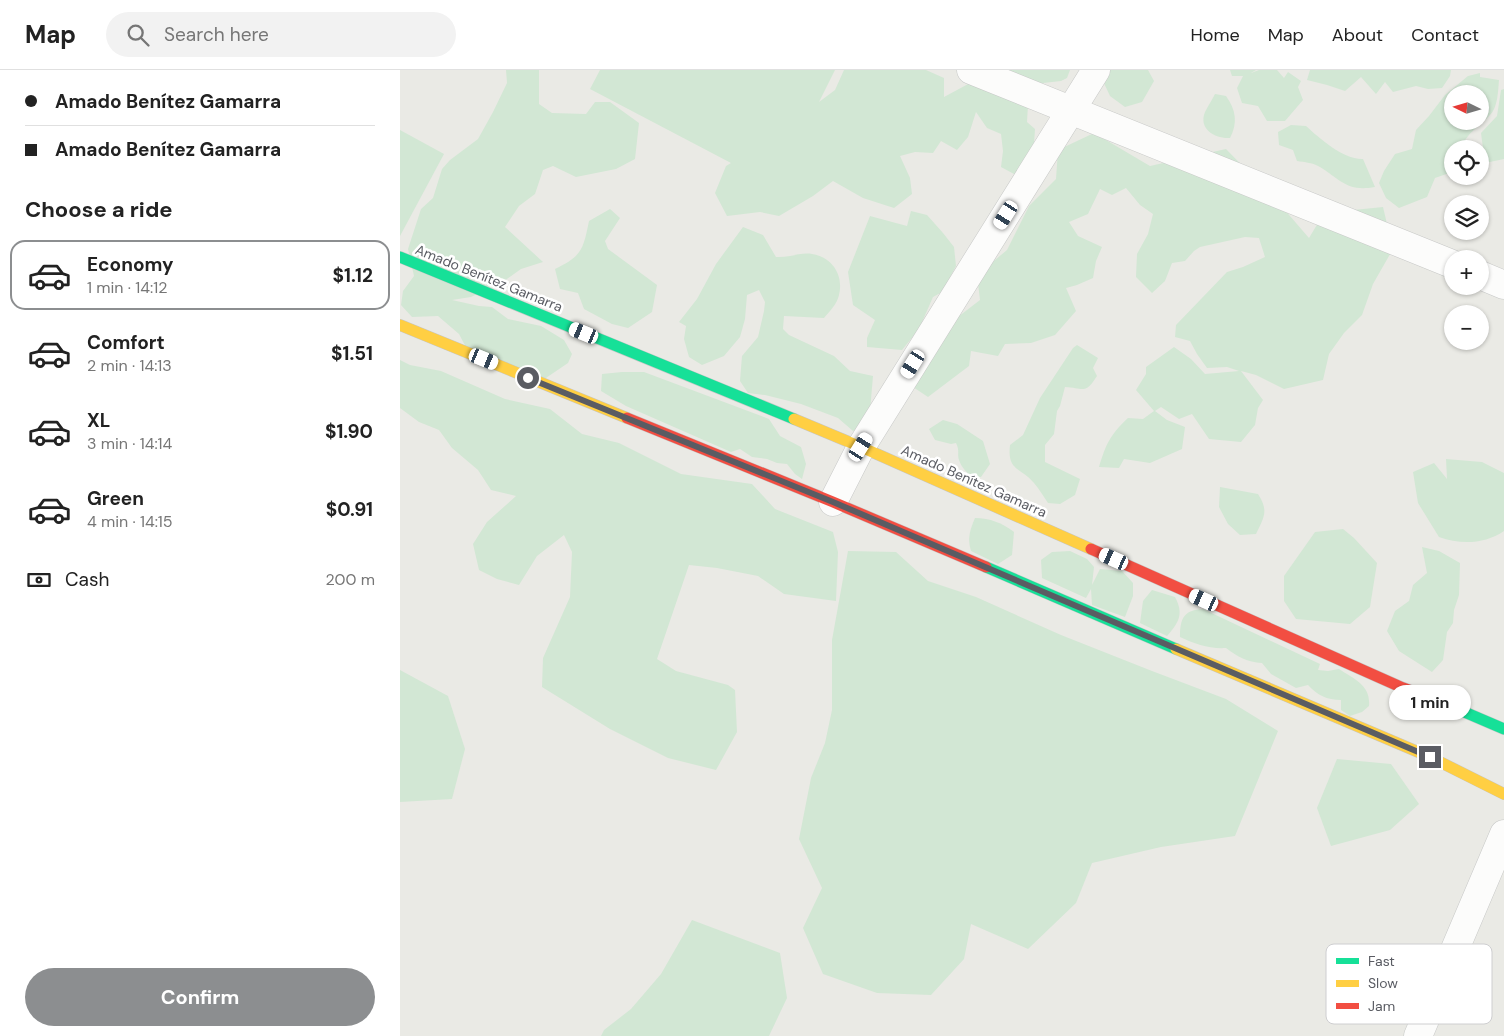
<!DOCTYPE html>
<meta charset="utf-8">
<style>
body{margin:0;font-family:"DM Sans",sans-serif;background:#f2f2f2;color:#222;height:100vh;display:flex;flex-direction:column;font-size:19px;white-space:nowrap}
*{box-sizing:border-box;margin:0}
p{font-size:16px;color:#767676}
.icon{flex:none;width:28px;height:28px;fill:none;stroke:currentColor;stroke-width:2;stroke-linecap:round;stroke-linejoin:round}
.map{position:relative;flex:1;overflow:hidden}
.details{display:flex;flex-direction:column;background:#fff;width:400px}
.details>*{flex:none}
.top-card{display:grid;align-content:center;height:110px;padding:0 25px;background:#fff}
.needle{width:32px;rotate:275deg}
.buttons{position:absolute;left:1044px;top:15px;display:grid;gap:10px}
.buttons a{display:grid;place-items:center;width:45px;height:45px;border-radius:50%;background:#fff;box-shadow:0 1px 4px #0004;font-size:25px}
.end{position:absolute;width:22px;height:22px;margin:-11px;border:6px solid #5a5c63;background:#fff;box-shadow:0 0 0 2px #fff}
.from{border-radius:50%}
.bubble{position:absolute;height:35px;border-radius:18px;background:#fff;box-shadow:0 1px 4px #0004;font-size:16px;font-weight:700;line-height:35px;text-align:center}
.car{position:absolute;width:15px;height:30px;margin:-15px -8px;border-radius:6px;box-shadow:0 0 4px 1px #0007;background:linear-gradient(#fff 24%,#345 0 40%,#fff 0 76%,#345 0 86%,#fff 0)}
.top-card b{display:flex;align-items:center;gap:18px;height:48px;font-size:19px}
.top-card b+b{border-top:1px solid #e0e0e0}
.top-card i{width:12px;height:12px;background:#222}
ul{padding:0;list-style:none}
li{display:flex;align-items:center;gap:15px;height:70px;margin:0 10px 8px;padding:0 15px;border:2px solid transparent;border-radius:15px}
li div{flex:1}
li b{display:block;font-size:19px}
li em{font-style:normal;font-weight:700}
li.selected{border-color:#8c8e90}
li>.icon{width:45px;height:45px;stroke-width:1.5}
h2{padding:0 25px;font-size:22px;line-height:60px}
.pay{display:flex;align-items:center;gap:12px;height:55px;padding:0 25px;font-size:19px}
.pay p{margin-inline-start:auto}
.action{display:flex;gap:10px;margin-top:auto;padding:10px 25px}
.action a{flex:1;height:58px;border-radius:30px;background:#8c8e90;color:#fff;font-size:20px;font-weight:700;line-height:58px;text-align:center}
header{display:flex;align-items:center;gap:30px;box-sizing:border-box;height:70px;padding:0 25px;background:#fff;border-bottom:1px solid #e0e0e0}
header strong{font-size:24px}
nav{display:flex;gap:28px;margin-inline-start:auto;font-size:18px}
.search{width:350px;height:45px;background:#f2f2f2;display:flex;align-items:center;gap:12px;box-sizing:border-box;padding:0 18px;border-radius:28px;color:#767676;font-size:19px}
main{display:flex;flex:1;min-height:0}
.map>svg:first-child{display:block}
.green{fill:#d2e7d4;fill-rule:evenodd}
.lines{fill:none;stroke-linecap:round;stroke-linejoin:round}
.street-casing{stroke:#c7c8c7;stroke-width:29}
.fast-casing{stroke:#c6c6c6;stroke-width:12}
.slow-casing{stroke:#c6c6c6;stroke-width:12}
.jam-casing{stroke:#c6c6c6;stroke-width:12}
.street{stroke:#fcfcfb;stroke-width:28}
.fast{stroke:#16e098;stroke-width:11}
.slow{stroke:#ffcf43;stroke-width:11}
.jam{stroke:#f24e42;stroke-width:11}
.route{stroke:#5a5c63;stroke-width:6}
.labels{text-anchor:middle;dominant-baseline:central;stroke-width:5;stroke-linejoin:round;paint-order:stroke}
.street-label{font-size:14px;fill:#5a5c63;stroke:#fff}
.key{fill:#fff;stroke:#ceced0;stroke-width:1}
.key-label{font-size:14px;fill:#5a5c63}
</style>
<header>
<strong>Map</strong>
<div class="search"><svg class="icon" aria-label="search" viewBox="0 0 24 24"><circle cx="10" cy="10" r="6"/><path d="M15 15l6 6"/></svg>Search here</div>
<nav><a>Home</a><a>Map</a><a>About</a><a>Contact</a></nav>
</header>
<main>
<section class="details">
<div class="top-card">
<b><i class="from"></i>Amado Benítez Gamarra</b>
<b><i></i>Amado Benítez Gamarra</b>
</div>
<h2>Choose a ride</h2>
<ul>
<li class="selected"><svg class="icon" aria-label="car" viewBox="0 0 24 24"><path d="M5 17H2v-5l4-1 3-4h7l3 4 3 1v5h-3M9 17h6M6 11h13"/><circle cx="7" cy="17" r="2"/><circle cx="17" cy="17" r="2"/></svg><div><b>Economy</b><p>1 min · 14:12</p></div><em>$1.12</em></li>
<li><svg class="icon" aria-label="car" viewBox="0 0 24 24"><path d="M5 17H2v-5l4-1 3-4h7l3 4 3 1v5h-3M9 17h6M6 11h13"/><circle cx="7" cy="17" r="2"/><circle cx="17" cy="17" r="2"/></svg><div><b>Comfort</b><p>2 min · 14:13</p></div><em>$1.51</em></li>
<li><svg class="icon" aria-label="car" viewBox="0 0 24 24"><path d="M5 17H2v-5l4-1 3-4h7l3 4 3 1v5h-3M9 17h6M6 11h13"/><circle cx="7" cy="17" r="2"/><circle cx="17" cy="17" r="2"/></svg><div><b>XL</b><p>3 min · 14:14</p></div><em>$1.90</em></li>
<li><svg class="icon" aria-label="car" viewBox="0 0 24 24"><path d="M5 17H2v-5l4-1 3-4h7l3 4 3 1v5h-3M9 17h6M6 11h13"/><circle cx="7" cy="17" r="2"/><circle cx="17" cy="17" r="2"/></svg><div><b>Green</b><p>4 min · 14:15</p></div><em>$0.91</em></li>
</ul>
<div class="pay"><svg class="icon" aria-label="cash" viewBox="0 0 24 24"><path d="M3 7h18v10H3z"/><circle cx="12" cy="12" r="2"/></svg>Cash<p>200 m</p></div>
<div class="action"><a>Confirm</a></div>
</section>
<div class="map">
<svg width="1104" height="966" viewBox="0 0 1104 966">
<rect width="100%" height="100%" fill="#eaeae5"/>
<g class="green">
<polygon points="106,0 139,0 139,34 152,43 186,44 195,32 210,32 239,53 235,89 216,99 176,107 153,96 143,100 135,124 119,136 105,157 143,192 121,199 104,211 71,227 52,230 79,236 92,237 108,249 141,256 164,270 172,284 168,293 140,312 69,283 59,264 38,246 12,247 1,235 3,221 14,206 8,179 21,139 33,128 42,99 50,90 78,69 93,42 107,13"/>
<polygon points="200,0 435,0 419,32 435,20 444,0 526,0 544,8 544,27 570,13 628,35 627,52 635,59 634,74 637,95 614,104 601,97 603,81 601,64 587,58 576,42 568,67 557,80 541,71 533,83 515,82 500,86 510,108 512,124 494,138 463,128 433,111 413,126 379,146 360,142 327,146 315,123 326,96 331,93 190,19"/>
<polygon points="609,0 670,0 667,8 661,11 634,14"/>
<polygon points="709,0 748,0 754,11 742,32 725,37 710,26 703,11"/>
<polygon points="830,0 856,0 851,3 859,0 877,0 884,8 888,2 901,11 898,17 903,30 885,51 867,51 858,36 842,33 837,18 843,6 832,6"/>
<polygon points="910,0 1051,0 1050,6 1042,18 1028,19 1016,16 993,22 985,12 976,24 961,7 945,21 927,15 907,10"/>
<path d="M1080,3V7L1099,10C1098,21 1098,37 1090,45C1080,56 1066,63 1061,79H1052V102L1035,108L1027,127L999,138L986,128L979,113L984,101L995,84L1012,79L1016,60L1029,46L1045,25L1068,6ZM1052,24H1080V51H1052Z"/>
<polygon points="1104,19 1104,89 1085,93 1081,63 1097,46 1101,20"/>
<path d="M815,24L826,26C836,40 838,53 830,68C815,69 798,59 805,42C808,36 812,30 815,24Z"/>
<path d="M891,55L906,56C919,68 944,90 963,89L975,117C947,122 941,110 920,97C914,93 904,92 897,91L893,80L879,75L878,62Z"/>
<polygon points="0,60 44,84 0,166"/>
<path d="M694,63L750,96L826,79L877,131L909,168L924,143L983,137L993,179L973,214L962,245L944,263L929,284L923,310L884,319L856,305L841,301L863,330L858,338L855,355L841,372L809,369L792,344L779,349L761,337L755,341L767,350L785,357L782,379L750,393L724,389L719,398L699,397C706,374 710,365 728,348L743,349L754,341L736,320L746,304V297L774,277L791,289L805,304L839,301L827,297L807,298L797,284L790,271L775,267L776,255L827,202L843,197L865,187L859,168L845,167L800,177L794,181L785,191L772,193L765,211L752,223L736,207L737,184L748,164L753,144L740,135L726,118L712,125L700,119L688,144L669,152L678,166L702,177L696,191L693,208L677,215L666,218L676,241L655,265L631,273L605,274L598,286L571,281L569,296L528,327L513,317L554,250L580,230L577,205L607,180L629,136L656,109L658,80Z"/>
<path d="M210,139L220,148L205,171L208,179L257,215L252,242L228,258L212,254L184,239L178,223L160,219L155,199C182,186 183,180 189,151Z"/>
<polygon points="511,141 527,145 543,163 554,177 556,196 542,222 533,227 519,259 502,280 467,277 467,268 475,250 453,235 448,202 470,146 507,156"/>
<path d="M343,157L363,165L376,187C388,188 401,182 412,184C432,187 444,205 439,225C437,234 430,241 424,248L384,246L383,259L389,265L434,286L450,301L473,306L469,352L453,361L438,348L401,334L365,325L348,323L340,311L342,286L358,267L364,241L365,232L359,220L347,225L345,249L340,267L324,286L302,295L289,287L284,269L286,256L279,252L297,229L316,194Z"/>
<path d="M677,275L698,288L693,298L697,306C685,325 684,318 665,317L660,336L657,341L654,364L645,375V392L680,409L675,425L660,434L648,433C644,427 639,419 634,413C620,397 607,401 610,375L623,365L640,328L673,278Z"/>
<polygon points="0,290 10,295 41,301 105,329 150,339 182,364 219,373 281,404 352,414 375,439 433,462 438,482 436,531 384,524 358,506 317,498 289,495 257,589 276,601 328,615 335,620 337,662 316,700 268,688 210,659 142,617 143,588 170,527 172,482 164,465 137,486 119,515 97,509 79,500 73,474 87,452 116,426 91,420 78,400 52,378 39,360 19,352 0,338"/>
<polygon points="222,302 244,302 369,349 380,366 401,377 406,394 402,409 395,404 387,394 377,393 367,389 352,387 340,379 331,382 226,336 201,321 202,304"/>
<path d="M543,350L557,354L583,371L590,394L581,407L574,408C568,404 561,397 559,390C557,384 560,381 556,373L551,374L535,370L529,359Z"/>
<path d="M1046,389L1082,392L1104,403V461C1085,474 1061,475 1039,467L1018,433L1013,402L1034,393L1047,409Z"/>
<path d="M820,417L858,424C869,441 864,447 856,464L840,465L828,454L819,437Z"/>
<path d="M575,448C590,448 602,453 614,462L612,485L598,494L571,481C567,468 570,460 575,448Z"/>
<polygon points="943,459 954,468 977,493 970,537 950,554 896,549 884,531 884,506 915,462"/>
<polygon points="1022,477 1039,481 1060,493 1059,525 1054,540 1053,553 1047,562 1043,590 1032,602 999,581 987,561 995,541 1009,531 1013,515 1027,503"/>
<polygon points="448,481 496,482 528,511 576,527 661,565 752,601 826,629 878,661 835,766 761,777 692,793 676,833 628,879 571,854 564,889 531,925 477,923 423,904 403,858 422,818 399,769 411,708 425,673 432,640 432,570"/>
<polygon points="670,481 687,489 694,497 692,515 700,499 722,501 733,513 733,526 725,547 692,535 691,519 686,528 642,508 641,490 652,482"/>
<path d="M752,520L775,527C784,544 779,552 767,566L740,553L743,531Z"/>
<path d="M803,539L920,594L918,600L928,601L939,599C954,609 971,615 969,636L962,642L950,646L941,640V630C927,630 917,625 908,615L896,618L871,604L862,593C847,592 838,587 826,578C809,579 795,574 780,567C780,548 784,540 803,539Z"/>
<polygon points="0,600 48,626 65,679 52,729 0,732"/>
<polygon points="937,689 991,694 1019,734 990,760 931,776 917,738"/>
<polygon points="292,850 380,883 387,928 369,966 201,966 204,960 231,939 261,904"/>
</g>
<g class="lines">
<defs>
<g id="street">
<polyline points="571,0 1052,194"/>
<polyline points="1080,205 1104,215"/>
<polyline points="433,432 461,377 696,0"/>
<polyline points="1018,966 1104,764"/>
</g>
<g id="fast">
<polyline points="0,187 394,349"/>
<polyline points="586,497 776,579"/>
<polyline points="1041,632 1104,659"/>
</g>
<g id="slow">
<polyline points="0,255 227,348"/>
<polyline points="394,349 461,377 691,479"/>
<polyline points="776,579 1030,687 1104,724"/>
</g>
<g id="jam">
<polyline points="227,348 433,432 586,497"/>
<polyline points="691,479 1003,618 1041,632"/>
</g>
</defs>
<use href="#street" class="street-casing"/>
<use href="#fast" class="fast-casing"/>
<use href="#slow" class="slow-casing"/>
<use href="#jam" class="jam-casing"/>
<use href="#street" class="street"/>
<use href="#fast" class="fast"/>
<use href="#slow" class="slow"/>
<use href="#jam" class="jam"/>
</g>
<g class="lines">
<polyline class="route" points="128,308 433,432 1030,687"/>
</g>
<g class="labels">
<g class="street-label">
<text transform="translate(89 208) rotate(22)">Amado Benítez Gamarra</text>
<text transform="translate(574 411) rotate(24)">Amado Benítez Gamarra</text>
</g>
</g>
<rect x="926" y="874" width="166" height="80" rx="8" class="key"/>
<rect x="936" y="888" width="23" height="6" fill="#16e098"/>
<rect x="936" y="910" width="23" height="7" fill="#ffcf43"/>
<rect x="936" y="933" width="23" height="6" fill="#f24e42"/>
<g class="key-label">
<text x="968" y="896">Fast</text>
<text x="968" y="918">Slow</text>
<text x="968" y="941">Jam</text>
</g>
</svg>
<div class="buttons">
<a><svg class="needle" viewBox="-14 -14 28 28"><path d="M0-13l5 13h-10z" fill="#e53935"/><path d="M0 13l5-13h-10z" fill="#767676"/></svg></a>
<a><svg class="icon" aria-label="locate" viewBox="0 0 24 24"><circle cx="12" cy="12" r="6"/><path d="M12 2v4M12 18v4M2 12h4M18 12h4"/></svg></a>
<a><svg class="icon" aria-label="layers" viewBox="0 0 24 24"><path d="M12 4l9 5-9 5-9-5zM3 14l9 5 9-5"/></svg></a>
<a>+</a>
<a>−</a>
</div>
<i class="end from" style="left:128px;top:308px"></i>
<i class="end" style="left:1030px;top:687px"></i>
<div class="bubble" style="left:989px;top:615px;width:82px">1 min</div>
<i class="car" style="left:606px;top:145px;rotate:212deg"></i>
<i class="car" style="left:184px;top:263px;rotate:292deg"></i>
<i class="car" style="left:84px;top:289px;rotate:112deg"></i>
<i class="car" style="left:513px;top:294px;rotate:212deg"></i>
<i class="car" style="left:461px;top:377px;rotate:32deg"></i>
<i class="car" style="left:714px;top:489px;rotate:294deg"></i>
<i class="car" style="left:804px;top:530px;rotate:294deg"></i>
</div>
</main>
